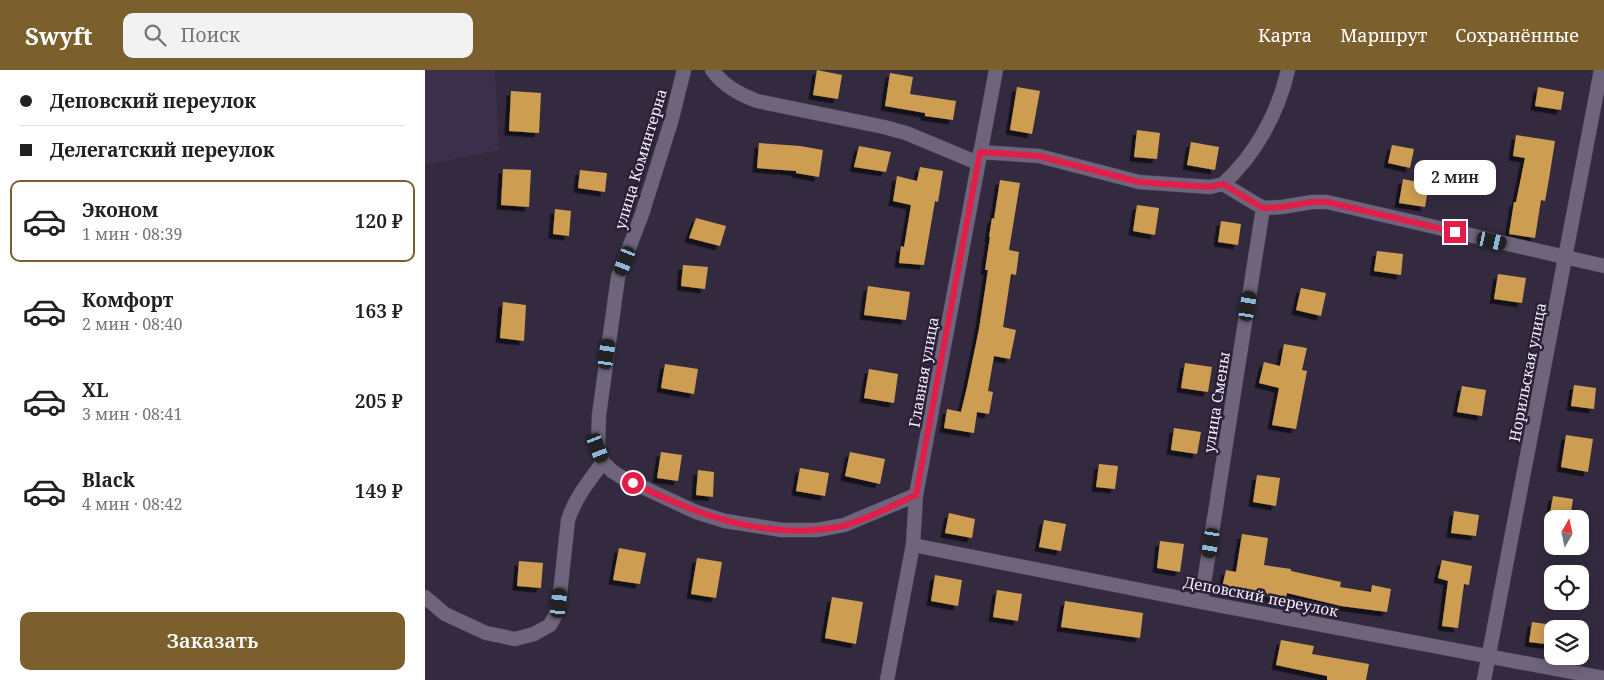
<!DOCTYPE html>
<html lang="ru">
<meta charset="utf-8">
<style>
body{margin:0;font-family:"Noto Serif",serif;background:#f2f2f2;color:#202124;height:100vh;display:flex;flex-direction:column;font-size:19px;white-space:nowrap}
*{box-sizing:border-box;margin:0}
p{font-size:16px;color:#757577}
.icon{flex:none;width:28px;height:28px;fill:none;stroke:currentColor;stroke-width:2;stroke-linecap:round;stroke-linejoin:round}
.map{position:relative;flex:1;overflow:hidden}
.sheet{display:flex;flex-direction:column;background:#fff;width:425px}
.sheet>*{flex:none}
.banner{display:grid;align-content:center;height:110px;padding:0 20px;background:#fff}
.needle{width:32px;rotate:9deg}
.buttons{position:absolute;left:1119px;top:440px;display:grid;gap:10px}
.buttons a{display:grid;place-items:center;width:45px;height:45px;border-radius:10px;background:#fff;box-shadow:0 2px 12px #0003;font-size:25px}
.end{position:absolute;width:22px;height:22px;margin:-11px;border:6px solid #e11d48;background:#fff;box-shadow:0 0 0 2px #fff}
.from{border-radius:50%}
.bubble{position:absolute;height:35px;border-radius:10px;background:#fff;box-shadow:0 2px 12px #0003;font-size:16px;font-weight:600;line-height:35px;text-align:center}
.car{position:absolute;width:15px;height:30px;margin:-15px -8px;border-radius:6px;box-shadow:0 0 4px 1px #0007;background:linear-gradient(#222 24%,#8ab4d8 0 40%,#222 0 76%,#8ab4d8 0 86%,#222 0)}
.banner b{display:flex;align-items:center;gap:18px;height:48px;font-size:19px}
.banner b+b{border-top:1px solid #e0e0e0}
.banner i{width:12px;height:12px;background:#202124}
ul{padding:0;list-style:none}
li{display:flex;align-items:center;gap:15px;height:82px;margin:0 10px 8px;padding:0 10px;border:2px solid transparent;border-radius:10px}
li div{flex:1}
li b{display:block;font-size:19px}
li em{font-style:normal;font-weight:600}
li.selected{border-color:#7b5f2d}
li>.icon{width:45px;height:45px;stroke-width:1.5}
.action{display:flex;gap:10px;margin-top:auto;padding:10px 20px}
.action a{flex:1;height:58px;border-radius:10px;background:#7b5f2d;color:#fff;font-size:20px;font-weight:600;line-height:58px;text-align:center}
header{display:flex;align-items:center;gap:30px;box-sizing:border-box;height:70px;padding:0 25px;background:#7b5f2d;color:#fff}
header strong{font-size:24px}
nav{display:flex;gap:28px;margin-inline-start:auto;font-size:18px}
.search{width:350px;height:45px;background:#f2f2f2;display:flex;align-items:center;gap:12px;box-sizing:border-box;padding:0 18px;border-radius:10px;color:#757577;font-size:19px}
main{display:flex;flex:1;min-height:0}
.map>svg:first-child{display:block}
.built{fill:#3b2f4b}
.building{fill:#cd9d51;filter:url(#shadow)}
.lines{fill:none;stroke-linecap:round;stroke-linejoin:round}
.minor-casing{stroke:#4f4759;stroke-width:15}
.minor{stroke:#6e647c;stroke-width:14}
.route{stroke:#e11d48;stroke-width:6}
.labels{text-anchor:middle;dominant-baseline:central;stroke-width:5;stroke-linejoin:round;paint-order:stroke}
.street-label{font-size:15px;fill:#f3eefc;stroke:#292035}
</style>
<header>
<strong>Swyft</strong>
<div class="search"><svg class="icon" aria-label="search" viewBox="0 0 24 24"><circle cx="10" cy="10" r="6"/><path d="M15 15l6 6"/></svg>Поиск</div>
<nav><a>Карта</a><a>Маршрут</a><a>Сохранённые</a></nav>
</header>
<main>
<section class="sheet">
<div class="banner">
<b><i class="from"></i>Деповский переулок</b>
<b><i></i>Делегатский переулок</b>
</div>
<ul>
<li class="selected"><svg class="icon" aria-label="car" viewBox="0 0 24 24"><path d="M5 17H2v-5l4-1 3-4h7l3 4 3 1v5h-3M9 17h6M6 11h13"/><circle cx="7" cy="17" r="2"/><circle cx="17" cy="17" r="2"/></svg><div><b>Эконом</b><p>1 мин · 08:39</p></div><em>120 ₽</em></li>
<li><svg class="icon" aria-label="car" viewBox="0 0 24 24"><path d="M5 17H2v-5l4-1 3-4h7l3 4 3 1v5h-3M9 17h6M6 11h13"/><circle cx="7" cy="17" r="2"/><circle cx="17" cy="17" r="2"/></svg><div><b>Комфорт</b><p>2 мин · 08:40</p></div><em>163 ₽</em></li>
<li><svg class="icon" aria-label="car" viewBox="0 0 24 24"><path d="M5 17H2v-5l4-1 3-4h7l3 4 3 1v5h-3M9 17h6M6 11h13"/><circle cx="7" cy="17" r="2"/><circle cx="17" cy="17" r="2"/></svg><div><b>XL</b><p>3 мин · 08:41</p></div><em>205 ₽</em></li>
<li><svg class="icon" aria-label="car" viewBox="0 0 24 24"><path d="M5 17H2v-5l4-1 3-4h7l3 4 3 1v5h-3M9 17h6M6 11h13"/><circle cx="7" cy="17" r="2"/><circle cx="17" cy="17" r="2"/></svg><div><b>Black</b><p>4 мин · 08:42</p></div><em>149 ₽</em></li>
</ul>
<div class="action"><a>Заказать</a></div>
</section>
<div class="map">
<svg width="1179" height="610" viewBox="0 0 1179 610">
<defs>
<filter id="shadow"><feDropShadow dx="-4.5" dy="4.5" stdDeviation="0" flood-color="#0009"/></filter>
</defs>
<rect width="100%" height="100%" fill="#332a3f"/>
<polygon class="built" points="0,0 70,0 74,80 0,95"/>
<g class="building">
<polygon points="392,0 417,5 413,29 388,25"/>
<polygon points="465,3 488,7 485,24 531,31 528,50 500,46 500,43 460,36"/>
<polygon points="592,17 615,21 607,64 585,60"/>
<polygon points="1113,17 1139,22 1136,40 1110,36"/>
<polygon points="86,21 116,23 114,63 84,61"/>
<polygon points="712,60 735,63 732,89 709,87"/>
<polygon points="1091,65 1130,71 1124,109 1120,131 1116,130 1110,168 1084,164 1089,132 1091,132 1100,88 1088,86"/>
<polygon points="766,72 794,77 790,100 762,95"/>
<polygon points="334,73 375,76 398,80 394,107 371,103 371,101 332,98"/>
<polygon points="967,75 989,79 985,98 963,93"/>
<polygon points="434,76 466,82 461,102 429,97"/>
<polygon points="495,97 518,101 513,132 510,131 499,195 474,193 476,176 479,177 486,135 468,131 472,106 492,111"/>
<polygon points="78,99 106,100 104,137 76,135"/>
<polygon points="155,100 182,103 180,122 153,118"/>
<polygon points="978,109 1004,114 1000,137 974,133"/>
<polygon points="575,110 595,113 584,180 594,182 591,205 586,204 578,257 591,260 585,289 569,286 563,321 568,322 564,344 552,342 549,363 519,358 522,339 536,342 542,317 554,259 563,200 560,200 565,167 564,167 567,148 569,149"/>
<polygon points="712,135 734,138 730,165 708,161"/>
<polygon points="130,139 146,141 144,166 128,164"/>
<polygon points="271,148 301,156 295,176 264,168"/>
<polygon points="796,151 816,154 813,175 793,172"/>
<polygon points="952,181 978,184 976,205 949,201"/>
<polygon points="258,195 283,197 280,219 256,216"/>
<polygon points="1073,204 1101,208 1097,233 1069,229"/>
<polygon points="443,216 485,222 481,250 439,245"/>
<polygon points="876,218 901,223 896,246 871,240"/>
<polygon points="78,232 101,235 99,271 75,268"/>
<polygon points="859,274 882,278 877,300 882,301 871,359 847,355 854,318 834,313 839,292 855,296"/>
<polygon points="760,293 787,297 783,322 756,318"/>
<polygon points="240,294 273,299 269,324 236,318"/>
<polygon points="444,299 473,304 469,333 439,328"/>
<polygon points="1149,315 1171,318 1169,339 1146,336"/>
<polygon points="1037,316 1061,320 1057,346 1032,342"/>
<polygon points="749,358 776,362 772,384 746,380"/>
<polygon points="1141,365 1168,369 1163,402 1136,397"/>
<polygon points="236,382 257,385 253,411 232,408"/>
<polygon points="425,382 460,389 455,414 420,406"/>
<polygon points="674,394 693,396 690,419 671,417"/>
<polygon points="375,398 404,403 400,426 371,421"/>
<polygon points="273,400 289,402 288,427 271,425"/>
<polygon points="832,405 855,408 851,436 828,432"/>
<polygon points="1128,426 1148,429 1145,449 1124,449"/>
<polygon points="1029,441 1054,445 1051,466 1026,463"/>
<polygon points="524,443 550,449 547,468 520,463"/>
<polygon points="619,450 641,454 636,481 614,477"/>
<polygon points="817,464 843,468 839,495 866,499 866,501 916,512 915,517 946,522 947,515 966,519 962,542 916,536 862,523 860,530 797,518 801,500 811,502"/>
<polygon points="735,471 759,474 755,502 732,498"/>
<polygon points="194,478 221,483 215,514 188,510"/>
<polygon points="272,488 297,492 291,528 266,524"/>
<polygon points="1017,490 1047,496 1044,515 1039,514 1033,558 1017,556 1023,511 1013,508"/>
<polygon points="94,491 118,493 116,518 92,516"/>
<polygon points="510,505 537,510 533,536 506,531"/>
<polygon points="572,520 597,524 593,551 568,547"/>
<polygon points="407,527 438,532 431,574 400,568"/>
<polygon points="640,531 718,543 715,568 636,557"/>
<polygon points="1107,552 1128,555 1128,575 1104,572"/>
<polygon points="856,570 889,576 887,584 944,594 941,610 902,610 902,606 851,595"/>
</g>
<g class="lines">
<defs>
<g id="minor">
<polyline points="259,0 246,52 217,144 193,207 174,345 173,378 178,392 187,401 198,408 271,442 300,451 357,460 392,460 419,455 491,425"/>
<path d="M287,0C299,16 314,24 332,31L459,57L481,63L553,93"/>
<polyline points="555,82 614,86 714,112 785,117 798,114 838,138 857,137 887,132 902,132 1179,196"/>
<path d="M798,114C831,84 853,43 863,0"/>
<polyline points="488,475 776,532 1179,608"/>
<path d="M0,527L20,544L61,563L90,569L109,564L125,555L130,546L134,533L143,450C150,428 164,411 178,392"/>
<polyline points="776,532 838,138"/>
<polyline points="462,610 488,475 491,425 571,0"/>
<polyline points="1059,610 1176,0"/>
</g>
</defs>
<use href="#minor" class="minor-casing"/>
<use href="#minor" class="minor"/>
</g>
<g class="lines">
<path class="route" d="M208,413C272,445 344,472 417,456C442,450 468,435 491,425L555,82L614,86L714,112L785,117L798,114L838,138L857,137L887,132H902L1030,162"/>
</g>
<g class="labels">
<g class="street-label">
<text transform="translate(215 89) rotate(-73)">улица Коминтерна</text>
<text transform="translate(498 302) rotate(-80)">Главная улица</text>
<text transform="translate(1102 302) rotate(-79)">Норильская улица</text>
<text transform="translate(791 332) rotate(-81)">улица Смены</text>
<text transform="translate(836 526) rotate(11)">Деповский переулок</text>
</g>
</g>
</svg>
<div class="buttons">
<a><svg class="needle" viewBox="-14 -14 28 28"><path d="M0-13l5 13h-10z" fill="#e53935"/><path d="M0 13l5-13h-10z" fill="#757577"/></svg></a>
<a><svg class="icon" aria-label="locate" viewBox="0 0 24 24"><circle cx="12" cy="12" r="6"/><path d="M12 2v4M12 18v4M2 12h4M18 12h4"/></svg></a>
<a><svg class="icon" aria-label="layers" viewBox="0 0 24 24"><path d="M12 4l9 5-9 5-9-5zM3 14l9 5 9-5"/></svg></a>
</div>
<i class="end from" style="left:208px;top:413px"></i>
<i class="end" style="left:1030px;top:162px"></i>
<div class="bubble" style="left:989px;top:90px;width:82px">2 мин</div>
<i class="car" style="left:1067px;top:171px;rotate:103deg"></i>
<i class="car" style="left:200px;top:191px;rotate:201deg"></i>
<i class="car" style="left:823px;top:236px;rotate:9deg"></i>
<i class="car" style="left:182px;top:284px;rotate:8deg"></i>
<i class="car" style="left:173px;top:378px;rotate:159deg"></i>
<i class="car" style="left:786px;top:473px;rotate:189deg"></i>
<i class="car" style="left:134px;top:533px;rotate:6deg"></i>
</div>
</main>
